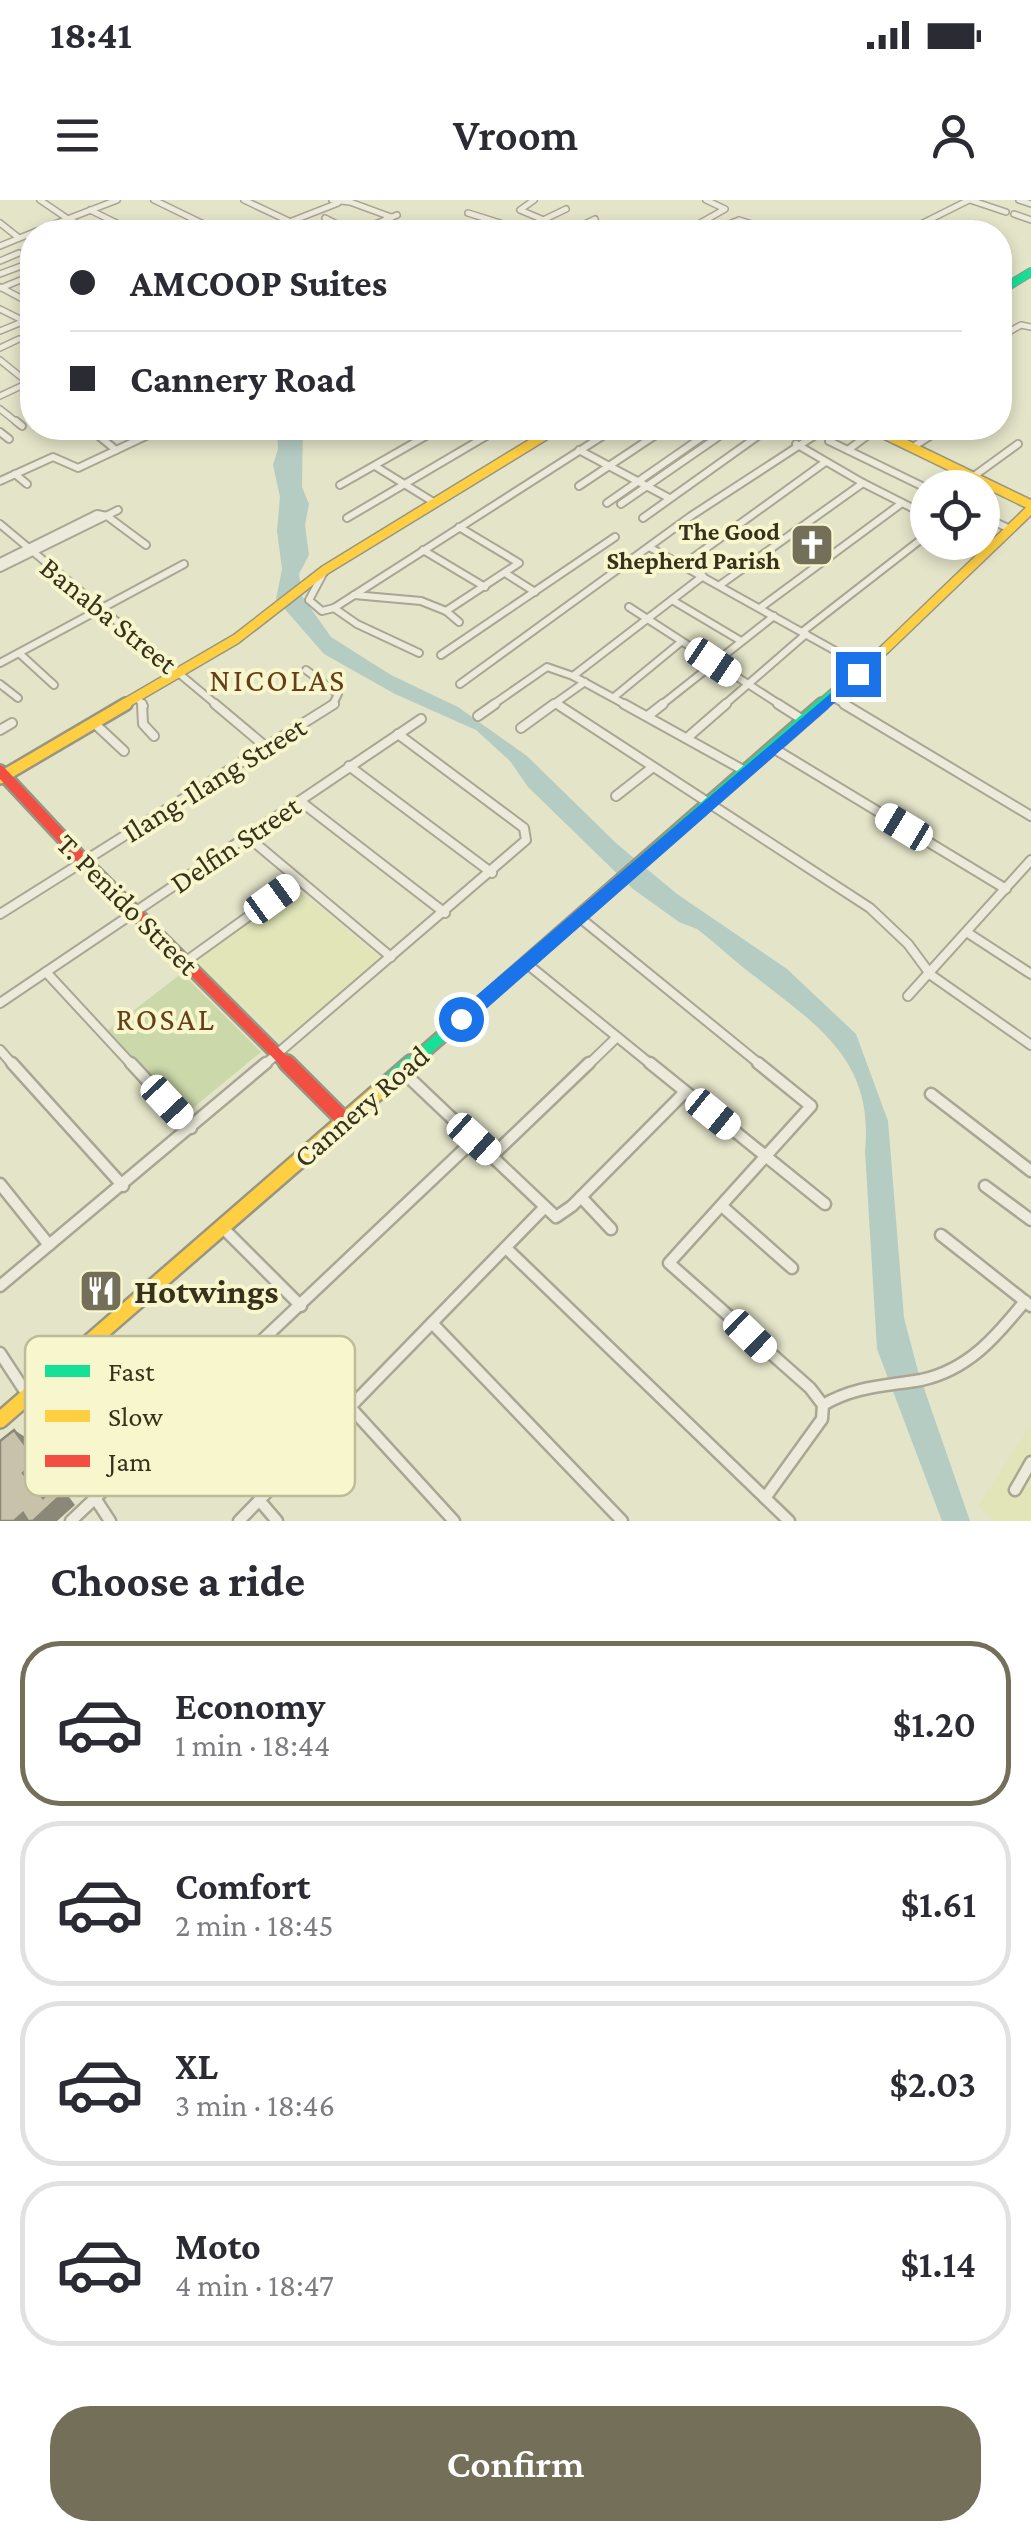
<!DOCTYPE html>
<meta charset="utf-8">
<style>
body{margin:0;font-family:"Crimson Pro",serif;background:#f7f7f7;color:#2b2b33;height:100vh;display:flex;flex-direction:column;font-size:38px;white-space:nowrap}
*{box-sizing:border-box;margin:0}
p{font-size:32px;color:#7c7c81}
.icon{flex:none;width:55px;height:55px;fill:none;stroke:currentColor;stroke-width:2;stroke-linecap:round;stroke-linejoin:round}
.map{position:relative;height:1321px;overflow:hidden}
.side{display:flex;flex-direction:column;background:#fff;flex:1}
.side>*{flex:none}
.top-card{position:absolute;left:20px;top:20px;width:992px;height:220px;border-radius:40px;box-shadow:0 5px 15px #0003;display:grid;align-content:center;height:220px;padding:0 50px;background:#fff}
.tools{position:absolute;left:910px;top:270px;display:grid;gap:20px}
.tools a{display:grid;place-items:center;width:90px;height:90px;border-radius:50%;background:#fff;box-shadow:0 5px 15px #0003;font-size:50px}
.end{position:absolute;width:45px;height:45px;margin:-22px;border:12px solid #1a73e8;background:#fff;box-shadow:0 0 0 5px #fff}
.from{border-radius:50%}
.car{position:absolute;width:30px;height:60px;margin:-30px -15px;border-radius:12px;box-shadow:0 0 8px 2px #0007;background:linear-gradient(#fff 24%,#345 0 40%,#fff 0 76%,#345 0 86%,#fff 0)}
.top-card b{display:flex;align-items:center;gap:35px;height:95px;font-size:38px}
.top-card b+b{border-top:2px solid #e1e1e2}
.top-card i{width:25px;height:25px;background:#2b2b33}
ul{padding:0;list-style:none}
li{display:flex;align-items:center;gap:30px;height:165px;margin:0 20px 15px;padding:0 30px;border:5px solid #e1e1e2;border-radius:40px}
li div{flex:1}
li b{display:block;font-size:38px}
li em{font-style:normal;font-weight:600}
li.active{border-color:#746f58}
li>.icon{width:90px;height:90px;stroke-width:1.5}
h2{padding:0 50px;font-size:45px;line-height:120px}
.primary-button{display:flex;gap:20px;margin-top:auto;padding:20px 50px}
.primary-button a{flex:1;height:115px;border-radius:40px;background:#746f58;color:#fff;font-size:40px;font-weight:600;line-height:115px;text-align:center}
.status{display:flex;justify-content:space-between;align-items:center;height:70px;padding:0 50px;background:#fff;direction:ltr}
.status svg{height:28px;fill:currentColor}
header{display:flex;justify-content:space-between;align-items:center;height:130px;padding:0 50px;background:#fff;font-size:45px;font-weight:600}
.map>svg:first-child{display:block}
.farmland{fill:#e1e5b8}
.green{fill:#cbd8aa}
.water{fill:#b5ccc3}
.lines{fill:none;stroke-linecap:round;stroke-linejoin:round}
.street-far3-casing{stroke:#a9a693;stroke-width:8}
.street-far2-casing{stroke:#a9a693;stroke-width:10}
.street-far1-casing{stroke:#a9a693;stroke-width:12}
.street-casing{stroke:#a9a693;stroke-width:15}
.fast-far3-casing{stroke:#989683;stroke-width:10}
.fast-far2-casing{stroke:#989683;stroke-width:12}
.fast-far1-casing{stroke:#989683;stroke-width:16}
.fast-casing{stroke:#989683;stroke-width:20}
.slow-far2-casing{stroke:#989683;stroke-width:12}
.slow-far1-casing{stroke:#989683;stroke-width:16}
.slow-casing{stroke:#989683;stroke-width:20}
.jam-far1-casing{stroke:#989683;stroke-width:16}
.jam-casing{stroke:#989683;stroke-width:20}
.street-far3{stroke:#ecebdb;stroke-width:5}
.street-far2{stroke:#ecebdb;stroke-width:6}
.street-far1{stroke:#ecebdb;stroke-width:8}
.street{stroke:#ecebdb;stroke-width:10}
.fast-far3{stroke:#16e098;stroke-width:8}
.fast-far2{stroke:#16e098;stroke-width:9}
.fast-far1{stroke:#16e098;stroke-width:11}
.fast{stroke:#16e098;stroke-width:15}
.slow-far2{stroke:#ffcf43;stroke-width:9}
.slow-far1{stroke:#ffcf43;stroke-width:11}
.slow{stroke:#ffcf43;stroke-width:15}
.jam-far1{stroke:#f24e42;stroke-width:11}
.jam{stroke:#f24e42;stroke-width:15}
.shaded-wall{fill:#8c8877}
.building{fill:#c8c2aa;stroke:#8c8877;stroke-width:2.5}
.route{fill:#1a73e8}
.labels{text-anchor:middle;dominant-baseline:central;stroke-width:8;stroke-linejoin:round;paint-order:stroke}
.far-poi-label{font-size:25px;font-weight:bold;fill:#37301b;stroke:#f7f6cd;text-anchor:end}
.street-label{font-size:30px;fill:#37301b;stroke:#f7f6cd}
.neighbourhood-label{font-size:32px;letter-spacing:2.5px;fill:#663e19;stroke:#f7f6cd}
.near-poi-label{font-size:35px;font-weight:bold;fill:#37301b;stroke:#f7f6cd;text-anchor:start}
.key{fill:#f7f6cd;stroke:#bdbb98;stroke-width:2.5}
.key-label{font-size:28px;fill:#37301b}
</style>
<div class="status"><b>18:41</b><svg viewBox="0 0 49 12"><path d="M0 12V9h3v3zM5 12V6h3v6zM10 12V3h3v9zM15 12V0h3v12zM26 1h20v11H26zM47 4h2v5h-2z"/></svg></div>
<header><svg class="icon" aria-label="menu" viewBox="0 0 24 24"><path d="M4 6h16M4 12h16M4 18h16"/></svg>Vroom<svg class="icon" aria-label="person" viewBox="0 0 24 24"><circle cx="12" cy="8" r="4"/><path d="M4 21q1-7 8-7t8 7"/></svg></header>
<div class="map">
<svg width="1031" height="1321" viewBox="0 0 1031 1321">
<rect width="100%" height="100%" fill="#e4e4c9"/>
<g class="farmland">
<polygon points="290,683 381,759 281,842 191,758"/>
<polygon points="1031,1225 1031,1321 995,1321 978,1306"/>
</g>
<polygon class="green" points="182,773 261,852 187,913 107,831"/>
<path class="water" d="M277,228H303L302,287L309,304L305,325L309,355L299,374L302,396L331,437L391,475L458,507L527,556L617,644L677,694L787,769L856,834L888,921L904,1118L918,1171L970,1321H942L877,1149L865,951C874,862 820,827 757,778C736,763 718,745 697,729L679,722L633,689L528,587L510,561L476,530L395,494L324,454L276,399L282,369L277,331L280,297L273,265L278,249Z"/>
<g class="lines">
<defs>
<g id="street-far3">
<polyline points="40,0 68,19"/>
<polyline points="154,0 220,32"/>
<polyline points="244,0 312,32"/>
<polyline points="332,0 350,2 391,17"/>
<polyline points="534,0 520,10 572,32"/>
<polyline points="706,0 725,9 695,26 712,32"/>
<polyline points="970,0 1006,12"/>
<polyline points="1019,0 1031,4"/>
<polyline points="90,10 135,32"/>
<polyline points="468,13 522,30"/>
<polyline points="1014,14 1031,20"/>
<polyline points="325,18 353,32"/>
<polyline points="69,19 92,32"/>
<polyline points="386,19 413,32"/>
<polyline points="292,21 338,3"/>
<polyline points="0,23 19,38"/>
<polyline points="651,26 667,32"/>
<polyline points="520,31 566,9"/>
<polyline points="570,31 595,19"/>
<polyline points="34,32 117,0"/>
<polyline points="269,32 295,23"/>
<polyline points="356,32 397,15"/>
<polyline points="682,32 695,26"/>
<polyline points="709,32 739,20 777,32"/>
<polyline points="905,32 969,0"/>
<polyline points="0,46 32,33"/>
<polyline points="0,61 19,53"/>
<polyline points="0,74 32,62"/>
<polyline points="0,87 32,104"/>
<polyline points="1,88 23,79"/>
<polyline points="0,109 24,121"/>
<polyline points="0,131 32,118"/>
<polyline points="1000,137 1021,125 1031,127"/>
<polyline points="0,148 19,139"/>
<polyline points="0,160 32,186"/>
<polyline points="0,196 32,181"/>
<polyline points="0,209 19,224"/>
</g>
<g id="street-far2">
<polyline points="16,221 22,226"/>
<polyline points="89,228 116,250"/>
<polyline points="0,232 9,239"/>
<polyline points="829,241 928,289"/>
<polyline points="913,247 942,228"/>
<polyline points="579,250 669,298"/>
<polyline points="848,250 876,229"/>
<polyline points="375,266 435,303"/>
<polyline points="15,274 27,284"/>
<polyline points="974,276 1018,244"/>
<polyline points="0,281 53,257 78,268 163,228"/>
<polyline points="863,283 928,316"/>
<polyline points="340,285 440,228"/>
<polyline points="579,286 666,228"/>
<polyline points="607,303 715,228"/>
<polyline points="621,304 731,228"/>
<polyline points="107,316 146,345"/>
<polyline points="982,316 1010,329"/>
<polyline points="347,318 500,228"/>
<polyline points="643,318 769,228"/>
<polyline points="0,324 218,506"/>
<polyline points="649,347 866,468"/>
<polyline points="423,350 485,387"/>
<polyline points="0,362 97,314 107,316"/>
<polyline points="683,365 824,263"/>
<polyline points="0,368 118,310"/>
<polyline points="325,370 309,400 322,411 334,408 615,228"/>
<polyline points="505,373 535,392"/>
<polyline points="720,385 863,283 796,244"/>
<polyline points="354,395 421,401 446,411 519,363 459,327"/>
<polyline points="672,400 741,441"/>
<polyline points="629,407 782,506"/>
<polyline points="334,408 357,424 419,453"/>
<polyline points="760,408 902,303"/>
<polyline points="446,411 459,422"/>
<polyline points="802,432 928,334"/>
<polyline points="19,453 54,485"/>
<polyline points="441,455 615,337"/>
<polyline points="0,463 184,364"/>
<polyline points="306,470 338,494 332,506"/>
<polyline points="0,484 18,498"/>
<polyline points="460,484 691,316 826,228"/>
<polyline points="614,497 681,442"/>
<polyline points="832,497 848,506"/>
<polyline points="137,498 144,506"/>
<polyline points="556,503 561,506"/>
<polyline points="491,506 547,467 573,476"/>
<polyline points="551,506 585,482"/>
<polyline points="628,506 573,476 703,376"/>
<polyline points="660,506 774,416"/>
<polyline points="723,506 806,434"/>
</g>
<g id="street-far1">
<polyline points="142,504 143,524 154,536"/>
<polyline points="215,504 265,546"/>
<polyline points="557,504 870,708 908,744 931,775 1031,845"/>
<polyline points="624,504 745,571"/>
<polyline points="778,504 803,520"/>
<polyline points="844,504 1031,616"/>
<polyline points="649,515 663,504"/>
<polyline points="478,516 495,504"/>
<polyline points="94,523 124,551"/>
<polyline points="521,528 554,504"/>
<polyline points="0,530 12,523"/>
<polyline points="687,538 726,504"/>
<polyline points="773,548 1006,689"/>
<polyline points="349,566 492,673"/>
<polyline points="616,596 653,567"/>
<polyline points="300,601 445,713"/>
<polyline points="248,637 391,757"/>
<polyline points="0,714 334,504"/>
<polyline points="579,717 762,866"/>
<polyline points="968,733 1031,774"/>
<polyline points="185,762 299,680"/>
<polyline points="526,763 653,866"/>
<polyline points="46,772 133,866"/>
<polyline points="908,796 1031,660"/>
<polyline points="0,803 421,519"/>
<polyline points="0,850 14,866"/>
<polyline points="263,866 526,640 524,628 398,534"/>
<polyline points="587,866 617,837"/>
</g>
<g id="street">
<polyline points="12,863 123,986"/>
<polyline points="131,863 191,928"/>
<polyline points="650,863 825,1004"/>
<polyline points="758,863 811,906 669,1063 810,1188 823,1205 822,1219 765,1298"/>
<polyline points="401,870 556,1017 572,1006 685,892"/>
<polyline points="931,894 1031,971"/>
<polyline points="493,955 589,863"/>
<polyline points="0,984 49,1045"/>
<polyline points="985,986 1031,1020"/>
<polyline points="581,997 611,1029"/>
<polyline points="723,1007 792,1068"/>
<polyline points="223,1028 301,1106"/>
<polyline points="941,1035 1031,1106"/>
<polyline points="506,1048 789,1321"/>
<polyline points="0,1086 266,863"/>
<polyline points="432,1123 622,1321"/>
<polyline points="258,1144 328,1229"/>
<polyline points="0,1153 110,1321"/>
<path d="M823,1205C855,1186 886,1186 921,1180C968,1170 996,1137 1025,1101"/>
<polyline points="350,1207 454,1321"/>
<polyline points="1015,1290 1031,1262"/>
<polyline points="259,1300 277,1321"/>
<polyline points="71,1321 475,939"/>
<polyline points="239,1321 544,1008"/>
</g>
<polyline id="fast-far3" points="1000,91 1031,72"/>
<polyline id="fast-far2" points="819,506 885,449"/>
<polyline id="fast-far1" points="408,866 822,504"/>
<polyline id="fast" points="380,890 411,863"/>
<g id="slow-far2">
<polyline points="872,228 1031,305"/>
<polyline points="885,449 1031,309"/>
<polyline points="121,506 236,439 325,370 557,228"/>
</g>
<polyline id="slow-far1" points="0,578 126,504"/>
<polyline id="slow" points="0,1220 380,890"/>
<polyline id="jam-far1" points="0,571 84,661 289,866"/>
<polyline id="jam" points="287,863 344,920"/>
</defs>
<use href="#street-far3" class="street-far3-casing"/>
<use href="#street-far2" class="street-far2-casing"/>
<use href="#street-far1" class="street-far1-casing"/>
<use href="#street" class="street-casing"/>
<use href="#fast-far3" class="fast-far3-casing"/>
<use href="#fast-far2" class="fast-far2-casing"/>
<use href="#fast-far1" class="fast-far1-casing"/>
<use href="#fast" class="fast-casing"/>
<use href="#slow-far2" class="slow-far2-casing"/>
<use href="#slow-far1" class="slow-far1-casing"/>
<use href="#slow" class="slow-casing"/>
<use href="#jam-far1" class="jam-far1-casing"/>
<use href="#jam" class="jam-casing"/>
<use href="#street-far3" class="street-far3"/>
<use href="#street-far2" class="street-far2"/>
<use href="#street-far1" class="street-far1"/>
<use href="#street" class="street"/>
<use href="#fast-far3" class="fast-far3"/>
<use href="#fast-far2" class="fast-far2"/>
<use href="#fast-far1" class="fast-far1"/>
<use href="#fast" class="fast"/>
<use href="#slow-far2" class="slow-far2"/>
<use href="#slow-far1" class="slow-far1"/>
<use href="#slow" class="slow"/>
<use href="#jam-far1" class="jam-far1"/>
<use href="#jam" class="jam"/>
</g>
<polygon class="shaded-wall" points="14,1230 30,1240 51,1270 39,1282 54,1302 54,1289 69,1297 75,1305 57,1321 14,1321 43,1298 23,1273"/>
<polygon class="building" points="14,1230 36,1260 23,1273 43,1298 54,1289 60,1296 33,1321 28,1321 23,1313 14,1321 0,1321 0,1241"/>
<polygon class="route" points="858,470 865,474 863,478 468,825 455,825 455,814"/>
<defs>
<symbol id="church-square" viewBox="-11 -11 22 22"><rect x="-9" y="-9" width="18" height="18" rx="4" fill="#746f58" stroke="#f7f6cd"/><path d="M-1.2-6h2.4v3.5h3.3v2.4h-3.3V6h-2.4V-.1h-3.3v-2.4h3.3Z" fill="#fff"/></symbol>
<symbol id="restaurant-square" viewBox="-11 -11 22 22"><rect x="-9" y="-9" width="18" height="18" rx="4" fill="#746f58" stroke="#f7f6cd"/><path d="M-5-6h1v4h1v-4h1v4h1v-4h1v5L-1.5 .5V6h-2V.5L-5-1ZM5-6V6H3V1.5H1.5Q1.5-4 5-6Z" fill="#fff"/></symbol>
</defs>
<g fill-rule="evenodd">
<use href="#church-square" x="787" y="320" width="50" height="50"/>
<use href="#restaurant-square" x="76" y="1066" width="50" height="50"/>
</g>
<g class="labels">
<g class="far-poi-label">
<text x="780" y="331">The Good<tspan x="780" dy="29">Shepherd Parish</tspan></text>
</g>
<g class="street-label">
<text transform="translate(109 415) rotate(39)">Banaba Street</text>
<text transform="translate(214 579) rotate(-32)">Ilang-Ilang Street</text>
<text transform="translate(235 644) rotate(-34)">Delfin Street</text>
<text transform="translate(128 704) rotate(45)">T. Penido Street</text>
<text transform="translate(361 906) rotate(-41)">Cannery Road</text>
</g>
<g class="neighbourhood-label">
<text x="278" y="480">NICOLAS</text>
<text x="166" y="819">ROSAL</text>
</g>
<g class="near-poi-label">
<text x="134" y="1091">Hotwings</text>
</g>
</g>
<rect x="25" y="1136" width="330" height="160" rx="15" class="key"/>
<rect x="45" y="1165" width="45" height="12" fill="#16e098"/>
<rect x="45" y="1210" width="45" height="12" fill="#ffcf43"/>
<rect x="45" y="1255" width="45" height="12" fill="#f24e42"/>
<g class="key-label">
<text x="108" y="1181">Fast</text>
<text x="108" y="1226">Slow</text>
<text x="108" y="1271">Jam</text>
</g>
</svg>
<div class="tools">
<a><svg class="icon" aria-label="locate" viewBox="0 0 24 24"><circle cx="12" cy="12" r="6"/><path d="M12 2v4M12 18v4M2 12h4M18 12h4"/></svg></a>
</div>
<i class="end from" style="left:461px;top:819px"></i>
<i class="end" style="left:858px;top:474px"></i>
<i class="car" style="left:713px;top:462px;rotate:124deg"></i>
<i class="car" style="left:904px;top:627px;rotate:301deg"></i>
<i class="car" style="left:272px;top:699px;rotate:54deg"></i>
<i class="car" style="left:167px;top:902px;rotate:137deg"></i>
<i class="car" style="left:713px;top:914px;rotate:129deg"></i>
<i class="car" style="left:474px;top:939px;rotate:132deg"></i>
<i class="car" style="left:750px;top:1136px;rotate:134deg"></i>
<div class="top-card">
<b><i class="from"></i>AMCOOP Suites</b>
<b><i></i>Cannery Road</b>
</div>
</div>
<section class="side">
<h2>Choose a ride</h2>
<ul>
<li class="active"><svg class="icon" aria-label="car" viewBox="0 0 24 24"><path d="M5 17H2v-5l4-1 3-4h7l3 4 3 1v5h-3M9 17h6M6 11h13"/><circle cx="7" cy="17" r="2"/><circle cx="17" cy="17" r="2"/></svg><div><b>Economy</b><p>1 min · 18:44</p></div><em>$1.20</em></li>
<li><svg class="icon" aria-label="car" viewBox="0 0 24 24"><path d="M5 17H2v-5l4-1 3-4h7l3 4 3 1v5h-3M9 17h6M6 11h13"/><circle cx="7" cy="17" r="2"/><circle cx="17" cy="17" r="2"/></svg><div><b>Comfort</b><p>2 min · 18:45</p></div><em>$1.61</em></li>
<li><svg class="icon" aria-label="car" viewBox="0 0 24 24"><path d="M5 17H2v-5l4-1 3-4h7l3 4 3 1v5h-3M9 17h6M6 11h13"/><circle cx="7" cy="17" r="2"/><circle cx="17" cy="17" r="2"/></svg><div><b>XL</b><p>3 min · 18:46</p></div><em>$2.03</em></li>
<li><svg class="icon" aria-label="car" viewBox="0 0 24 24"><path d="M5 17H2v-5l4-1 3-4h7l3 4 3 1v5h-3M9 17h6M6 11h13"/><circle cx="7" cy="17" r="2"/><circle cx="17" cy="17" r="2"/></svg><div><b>Moto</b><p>4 min · 18:47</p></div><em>$1.14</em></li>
</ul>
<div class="primary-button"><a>Confirm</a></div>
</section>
